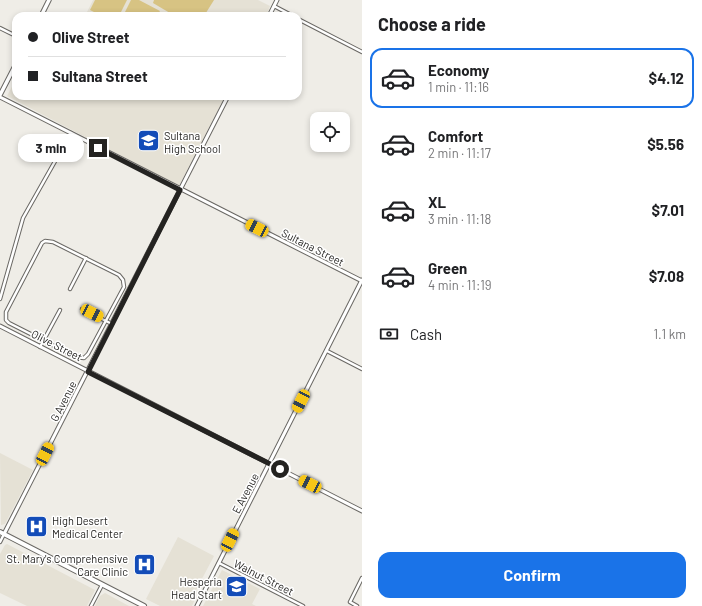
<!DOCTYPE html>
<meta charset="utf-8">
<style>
body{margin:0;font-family:Barlow,sans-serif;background:#f6f6f6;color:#202124;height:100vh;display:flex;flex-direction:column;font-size:15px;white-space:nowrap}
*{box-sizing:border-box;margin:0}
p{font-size:13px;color:#757577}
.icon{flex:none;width:22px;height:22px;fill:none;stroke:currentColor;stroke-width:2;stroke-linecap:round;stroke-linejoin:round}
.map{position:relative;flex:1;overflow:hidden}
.drawer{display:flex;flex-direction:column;background:#fff;width:340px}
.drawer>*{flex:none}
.banner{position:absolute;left:12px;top:12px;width:290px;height:88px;border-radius:12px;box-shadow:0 2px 6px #0003;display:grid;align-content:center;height:88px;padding:0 16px;background:#fff}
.controls{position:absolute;left:310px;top:112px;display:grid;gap:8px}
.controls a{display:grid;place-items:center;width:40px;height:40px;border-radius:8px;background:#fff;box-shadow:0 2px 6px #0003;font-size:20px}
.end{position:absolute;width:18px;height:18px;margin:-9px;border:5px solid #242321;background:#fff;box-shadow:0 0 0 2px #fff}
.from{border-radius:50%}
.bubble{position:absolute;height:28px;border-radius:12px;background:#fff;box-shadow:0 2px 6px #0003;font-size:13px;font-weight:700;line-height:28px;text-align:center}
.car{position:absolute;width:12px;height:24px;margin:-12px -6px;border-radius:5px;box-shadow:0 0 3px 1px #0007;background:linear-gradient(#f5c518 24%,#345 0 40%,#f5c518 0 76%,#345 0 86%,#f5c518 0)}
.banner b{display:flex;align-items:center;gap:14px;height:38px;font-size:15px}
.banner b+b{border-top:1px solid #e0e0e0}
.banner i{width:10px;height:10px;background:#202124}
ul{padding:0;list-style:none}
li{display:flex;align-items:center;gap:12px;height:60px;margin:0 8px 6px;padding:0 8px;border:2px solid transparent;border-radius:12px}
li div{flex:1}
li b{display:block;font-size:15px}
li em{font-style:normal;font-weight:700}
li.active{border-color:#1a73e8}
li>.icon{width:36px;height:36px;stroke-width:1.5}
h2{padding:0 16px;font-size:18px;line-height:48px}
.pay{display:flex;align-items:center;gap:10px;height:44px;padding:0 16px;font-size:15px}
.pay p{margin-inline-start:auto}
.action{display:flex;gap:8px;margin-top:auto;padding:8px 16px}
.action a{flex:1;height:46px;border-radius:12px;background:#1a73e8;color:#fff;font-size:16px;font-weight:700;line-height:46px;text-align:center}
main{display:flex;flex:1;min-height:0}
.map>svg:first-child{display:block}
.built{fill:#e5e1d5}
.green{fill:#d7c383}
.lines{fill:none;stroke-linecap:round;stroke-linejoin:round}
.minor-casing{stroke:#6a6864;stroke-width:4.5}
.tertiary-casing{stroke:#6a6864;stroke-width:5}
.secondary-casing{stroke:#6a6864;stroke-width:5.5}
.primary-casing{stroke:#6a6864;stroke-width:6}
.minor{stroke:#fff;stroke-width:2.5}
.tertiary{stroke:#fff;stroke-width:3}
.secondary{stroke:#fff;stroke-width:3.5}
.primary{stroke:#fff;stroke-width:4}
.route{stroke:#242321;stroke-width:5}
.labels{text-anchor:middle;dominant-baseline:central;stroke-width:3;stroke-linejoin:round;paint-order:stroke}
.poi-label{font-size:11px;fill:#242321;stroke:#fff;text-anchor:start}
.street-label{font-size:11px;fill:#242321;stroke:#fff}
</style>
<main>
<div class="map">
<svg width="362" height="606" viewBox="0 0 362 606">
<rect width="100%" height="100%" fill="#efede7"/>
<g class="built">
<polygon points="93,0 258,0 270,6 266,16 85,16"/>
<polygon points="16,79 16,96 225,96 179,186 7,96"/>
<polygon points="0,453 33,470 5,524 1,525"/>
<polygon points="178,537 214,556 195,592 196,597 192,606 160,606 146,599"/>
<polygon points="7,544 95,590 87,606 27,606 0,593 0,554 5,545"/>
<polygon points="222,570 260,589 252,604 256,606 203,606"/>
<polygon points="105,593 129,606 95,606 100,596"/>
</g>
<g class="green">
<polygon points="95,0 127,0 119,16 102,16 90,10"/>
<polygon points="131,0 139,0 160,11 157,16 123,16"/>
<polygon points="154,0 214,0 204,16 175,16 153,3"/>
</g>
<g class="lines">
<defs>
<g id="minor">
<polyline points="274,6 293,16"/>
<polyline points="298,19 362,52"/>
<polyline points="0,28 16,36"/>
<polygon points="45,241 53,242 119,275 123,280 124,287 88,354 84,358 76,357 9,323 6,320 6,312 42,243"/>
<polyline points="70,289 86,258"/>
<polyline points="0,299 23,218 71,133"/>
<polyline points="82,309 112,324"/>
<polyline points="40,347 60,310"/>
<polyline points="327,351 362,369"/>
<polyline points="0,542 4,534"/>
<polyline points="219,563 303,606"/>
<polyline points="91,606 102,585"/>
<polyline points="357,606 350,602 362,578"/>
</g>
<g id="tertiary">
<polyline points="269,16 277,0"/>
<polyline points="0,97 362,281"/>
<polyline points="0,326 362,511"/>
<polyline points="4,534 228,96"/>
<polyline points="197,606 362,280"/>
</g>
<g id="secondary">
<polyline points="41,16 49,0"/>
<polyline points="0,95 16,64"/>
</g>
<polyline id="primary" points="0,532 144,606"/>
</defs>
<use href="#minor" class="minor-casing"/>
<use href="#tertiary" class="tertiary-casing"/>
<use href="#secondary" class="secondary-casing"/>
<use href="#primary" class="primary-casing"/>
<use href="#minor" class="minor"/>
<use href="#tertiary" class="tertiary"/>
<use href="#secondary" class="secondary"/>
<use href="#primary" class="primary"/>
</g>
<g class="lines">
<polyline class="route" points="98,148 180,190 88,372 280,469"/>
</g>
<defs>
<symbol id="school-square" viewBox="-11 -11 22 22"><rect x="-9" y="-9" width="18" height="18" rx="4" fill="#134cb8" stroke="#fff"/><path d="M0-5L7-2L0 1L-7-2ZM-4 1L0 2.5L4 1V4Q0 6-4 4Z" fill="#fff"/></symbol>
<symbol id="hospital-square" viewBox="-11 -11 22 22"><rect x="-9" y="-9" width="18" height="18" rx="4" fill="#134cb8" stroke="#fff"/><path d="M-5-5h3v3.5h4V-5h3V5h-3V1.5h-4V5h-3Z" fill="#fff"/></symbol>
</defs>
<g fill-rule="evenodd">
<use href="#school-square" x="136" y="128" width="25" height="25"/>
<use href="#hospital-square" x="24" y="514" width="25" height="25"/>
<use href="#hospital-square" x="132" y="552" width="25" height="25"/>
<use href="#school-square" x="224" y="574" width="25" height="25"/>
</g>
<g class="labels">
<g class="poi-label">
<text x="164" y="135">Sultana<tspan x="164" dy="13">High School</tspan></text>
<text x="52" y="520">High Desert<tspan x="52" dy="13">Medical Center</tspan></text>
<text x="128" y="558" text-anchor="end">St. Mary's Comprehensive<tspan x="128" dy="13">Care Clinic</tspan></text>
<text x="222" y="581" text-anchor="end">Hesperia<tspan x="222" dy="13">Head Start</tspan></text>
</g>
<g class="street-label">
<text transform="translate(313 247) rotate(27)">Sultana Street</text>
<text transform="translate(57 345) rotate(27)">Olive Street</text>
<text transform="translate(63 401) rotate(-63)">G Avenue</text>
<text transform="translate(245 493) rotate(-62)">E Avenue</text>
<text transform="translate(264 577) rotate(27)">Walnut Street</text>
</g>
</g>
</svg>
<div class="controls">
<a><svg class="icon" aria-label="locate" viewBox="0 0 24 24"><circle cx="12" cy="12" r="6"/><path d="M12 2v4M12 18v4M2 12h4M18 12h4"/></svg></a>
</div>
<i class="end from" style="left:280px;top:469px"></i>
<i class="end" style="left:98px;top:148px"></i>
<div class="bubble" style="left:18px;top:134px;width:66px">3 min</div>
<i class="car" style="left:257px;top:228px;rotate:297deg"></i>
<i class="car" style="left:92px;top:313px;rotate:117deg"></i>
<i class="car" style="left:301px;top:401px;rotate:207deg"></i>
<i class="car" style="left:45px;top:454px;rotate:27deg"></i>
<i class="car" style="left:310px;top:484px;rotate:297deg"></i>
<i class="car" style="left:230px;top:540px;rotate:27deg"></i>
<div class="banner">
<b><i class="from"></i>Olive Street</b>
<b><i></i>Sultana Street</b>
</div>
</div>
<section class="drawer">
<h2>Choose a ride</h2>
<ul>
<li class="active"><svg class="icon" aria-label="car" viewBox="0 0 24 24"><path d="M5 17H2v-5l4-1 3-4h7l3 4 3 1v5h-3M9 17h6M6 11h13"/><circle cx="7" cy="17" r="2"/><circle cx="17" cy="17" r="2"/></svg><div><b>Economy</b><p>1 min · 11:16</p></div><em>$4.12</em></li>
<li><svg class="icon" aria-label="car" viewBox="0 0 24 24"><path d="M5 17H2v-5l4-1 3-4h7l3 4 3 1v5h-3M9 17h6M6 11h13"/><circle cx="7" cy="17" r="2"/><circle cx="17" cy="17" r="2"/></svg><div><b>Comfort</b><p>2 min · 11:17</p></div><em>$5.56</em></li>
<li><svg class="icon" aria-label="car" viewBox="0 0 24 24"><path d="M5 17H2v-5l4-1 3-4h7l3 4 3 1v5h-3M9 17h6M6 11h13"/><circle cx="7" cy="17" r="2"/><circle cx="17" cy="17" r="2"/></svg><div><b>XL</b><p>3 min · 11:18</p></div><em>$7.01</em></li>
<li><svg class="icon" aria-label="car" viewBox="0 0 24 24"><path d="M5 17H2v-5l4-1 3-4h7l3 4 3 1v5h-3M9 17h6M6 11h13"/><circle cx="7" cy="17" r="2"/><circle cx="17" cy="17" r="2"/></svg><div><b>Green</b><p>4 min · 11:19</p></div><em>$7.08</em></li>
</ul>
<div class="pay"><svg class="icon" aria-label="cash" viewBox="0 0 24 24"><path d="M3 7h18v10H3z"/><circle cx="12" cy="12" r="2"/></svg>Cash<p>1.1 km</p></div>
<div class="action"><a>Confirm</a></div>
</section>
</main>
